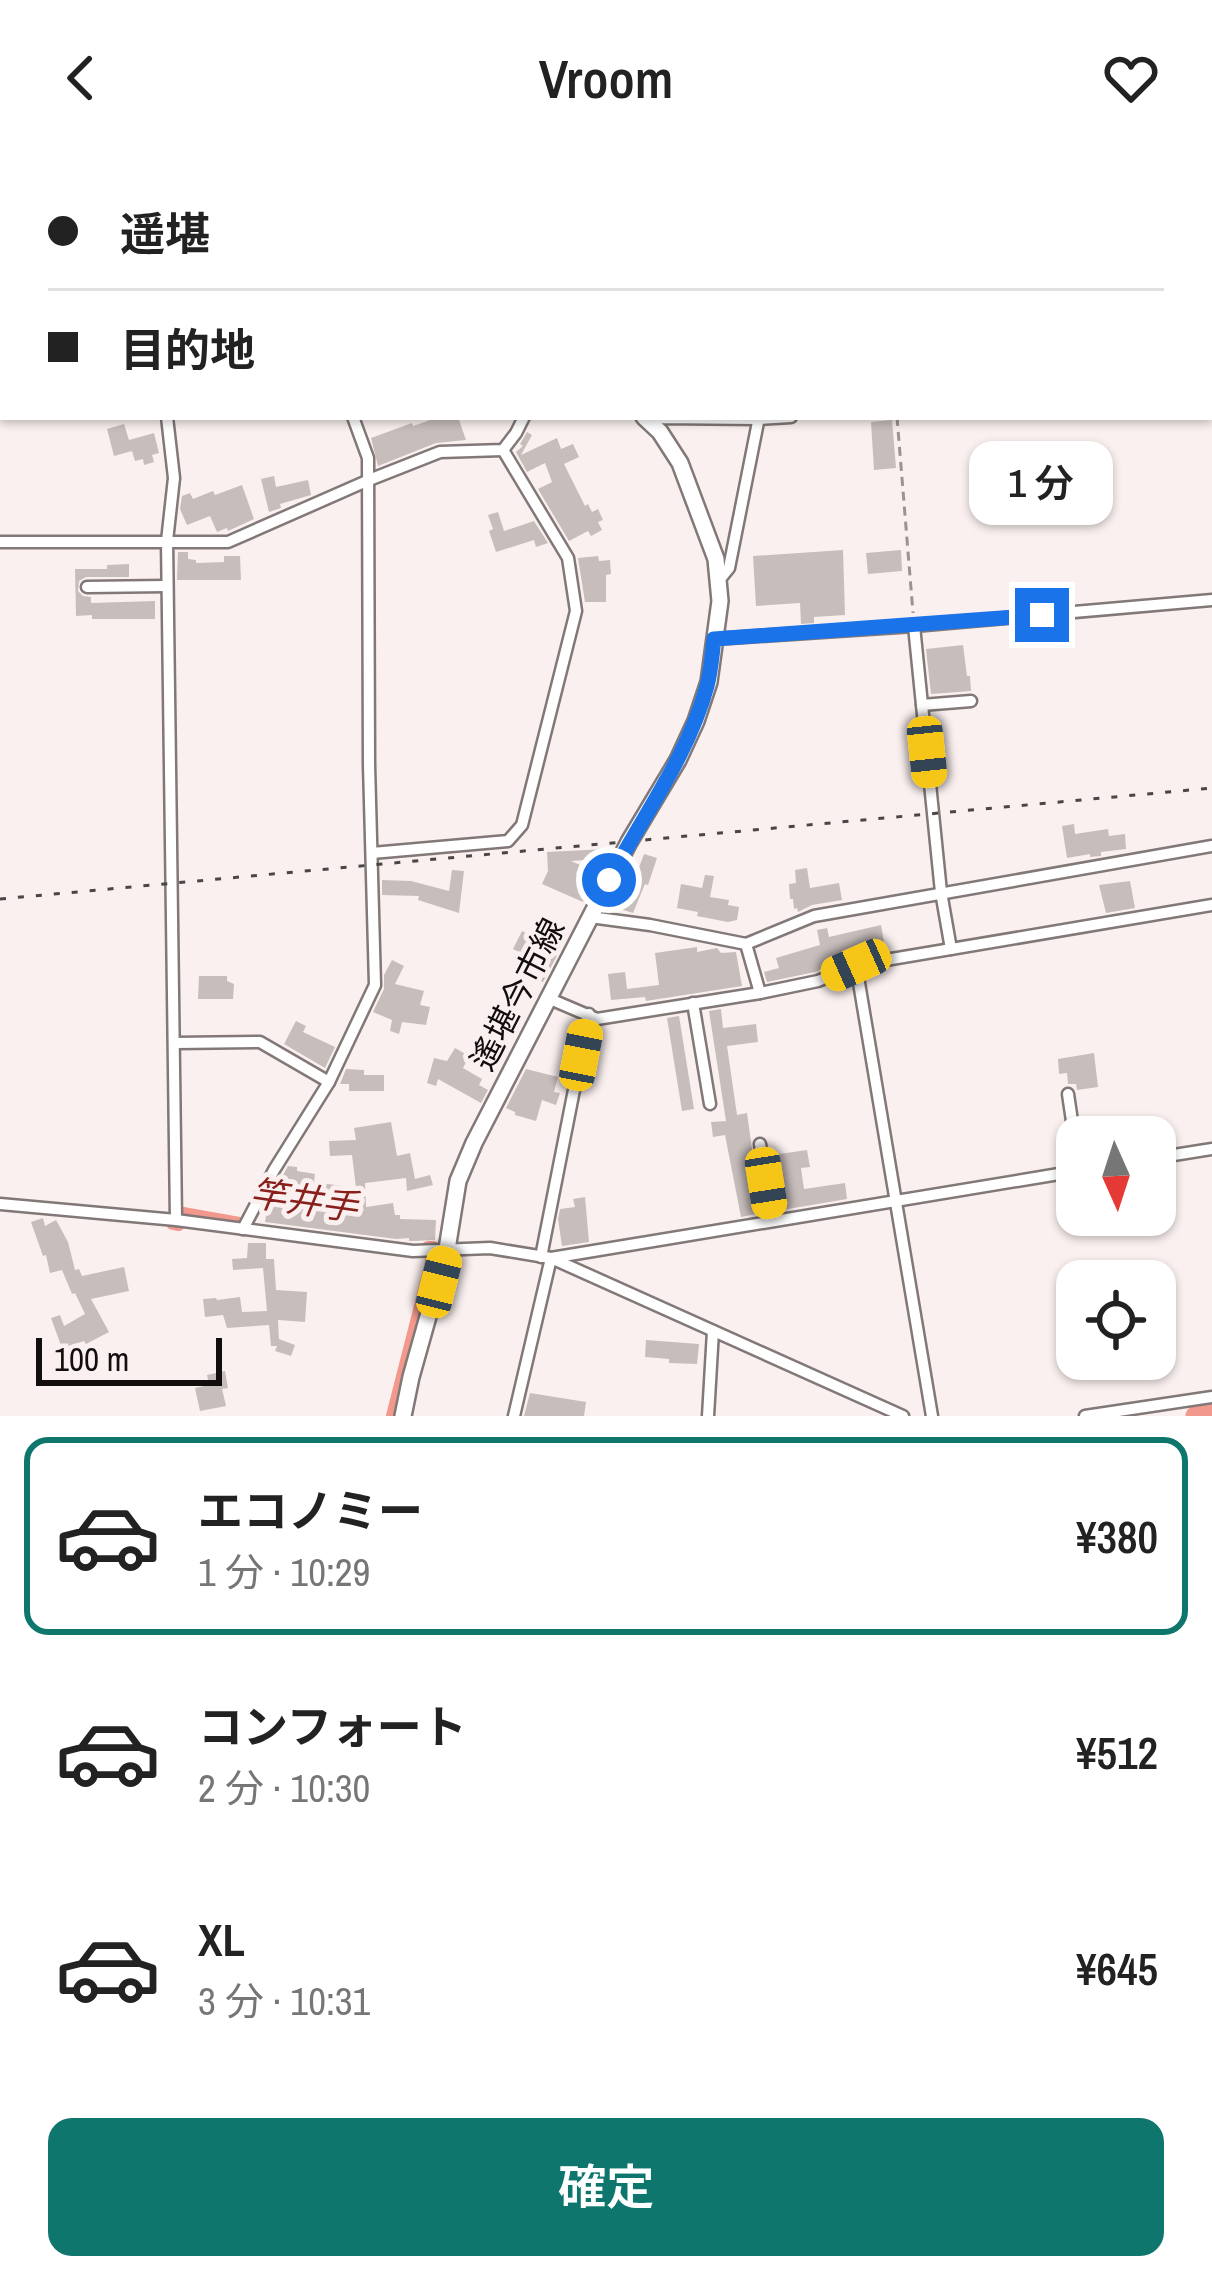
<!DOCTYPE html>
<html lang="ja">
<meta charset="utf-8">
<style>
body{margin:0;font-family:"Archivo Narrow","Noto Sans JP",sans-serif;background:#f6f6f6;color:#222;height:100vh;display:flex;flex-direction:column;font-size:45px;white-space:nowrap}
*{box-sizing:border-box;margin:0}
p{font-size:39px;color:#767676}
.icon{flex:none;width:66px;height:66px;fill:none;stroke:currentColor;stroke-width:2;stroke-linecap:round;stroke-linejoin:round}
.map{position:relative;height:1260px;overflow:hidden}
.panel{display:flex;flex-direction:column;background:#fff;flex:1}
.panel>*{flex:none}
.guide{position:absolute;left:0px;top:0px;width:1212px;height:264px;box-shadow:0 3px 9px #0004;display:grid;align-content:center;height:264px;padding:0 48px;background:#fff}
.needle{width:78px;rotate:177deg}
.controls{position:absolute;left:1056px;top:960px;display:grid;gap:24px}
.controls a{display:grid;place-items:center;width:120px;height:120px;border-radius:24px;background:#fff;box-shadow:0 3px 9px #0004;font-size:60px}
.scale{position:absolute;left:36px;bottom:30px;width:186px;box-sizing:border-box;padding-left:12px;border:6px solid #110e0d;border-top:0;font-size:33px;line-height:42px;white-space:nowrap;color:#110e0d;-webkit-text-stroke:9px #faf0ef;paint-order:stroke}
.end{position:absolute;width:54px;height:54px;margin:-27px;border:15px solid #1a73e8;background:#fff;box-shadow:0 0 0 6px #fff}
.from{border-radius:50%}
.bubble{position:absolute;height:84px;border-radius:24px;background:#fff;box-shadow:0 3px 9px #0004;font-size:39px;font-weight:600;line-height:84px;text-align:center}
.car{position:absolute;width:36px;height:72px;margin:-36px -18px;border-radius:15px;box-shadow:0 0 9px 3px #0007;background:linear-gradient(#f5c518 24%,#345 0 40%,#f5c518 0 76%,#345 0 86%,#f5c518 0)}
.guide b{display:flex;align-items:center;gap:42px;height:114px;font-size:45px}
.guide b+b{border-top:3px solid #e0e0e0}
.guide i{width:30px;height:30px;background:#222}
ul{padding:21px 0 0;list-style:none}
li{display:flex;align-items:center;gap:36px;height:198px;margin:0 24px 18px;padding:0 24px;border:6px solid transparent;border-radius:24px}
li div{flex:1}
li b{display:block;font-size:45px}
li em{font-style:normal;font-weight:600}
li.selected{border-color:#0f766e}
li>.icon{width:108px;height:108px;stroke-width:1.5}
.button{display:flex;gap:24px;margin-top:auto;padding:24px 48px}
.button a{flex:1;height:138px;border-radius:24px;background:#0f766e;color:#fff;font-size:48px;font-weight:600;line-height:138px;text-align:center}
header{display:flex;justify-content:space-between;align-items:center;height:156px;padding:0 48px;background:#fff;font-size:54px;font-weight:600}
.map>svg:first-child{display:block}
.lines{fill:none;stroke-linecap:round;stroke-linejoin:round}
.stream{stroke:#f3988c;stroke-width:3}
.canal{stroke:#f3988c;stroke-width:14}
.river{stroke:#f3988c;stroke-width:21}
.building{fill:#c7bebc}
.minor-casing{stroke:#817877;stroke-width:15}
.secondary-casing{stroke:#817877;stroke-width:20}
.path{stroke:#9b9392;stroke-width:3;stroke-dasharray:9 6;stroke-linecap:butt}
.minor{stroke:#fff;stroke-width:10}
.secondary{stroke:#fff;stroke-width:15}
.rail{stroke:#4a4645;stroke-width:3;stroke-dasharray:6 12;stroke-linecap:butt}
.route{stroke:#1a73e8;stroke-width:15}
.labels{text-anchor:middle;dominant-baseline:central;stroke-width:10;stroke-linejoin:round;paint-order:stroke}
.street-label{font-size:33px;fill:#110e0d;stroke:#faf0ef}
.water-label{font-size:36px;font-style:italic;fill:#881f1a;stroke:#faf0ef}
</style>
<header><svg class="icon" aria-label="back" viewBox="0 0 24 24"><path d="M15 5l-7 7 7 7"/></svg>Vroom<svg class="icon" aria-label="heart" viewBox="0 0 24 24"><path d="M12 20l-8-8c-3-5 5-10 8-4 3-6 11-1 8 4z"/></svg></header>
<div class="map">
<svg width="1212" height="1260" viewBox="0 0 1212 1260">
<rect width="100%" height="100%" fill="#faf0ef"/>
<g class="lines">
<g class="stream">
<polyline points="58,0 58,3"/>
<polyline points="0,111 3,111"/>
</g>
<g class="canal">
<polyline points="173,1067 178,1068 183,1058 239,1068"/>
<polyline points="393,1260 432,1107 433,1092 428,1092"/>
</g>
<polyline class="river" points="1196,1260 1212,1258"/>
</g>
<g class="building">
<polygon points="439,261 458,261 466,284 436,287 378,310 371,282 412,267 413,270"/>
<polygon points="892,264 896,312 874,314 871,266"/>
<polygon points="124,268 129,284 154,277 159,297 152,299 154,306 144,309 143,303 135,305 132,295 114,300 107,273"/>
<polygon points="527,276 532,279 521,299 557,282 561,293 573,288 579,301 564,308 585,350 588,348 592,356 598,353 603,364 598,366 602,374 591,380 588,375 569,385 538,333 552,326 545,307 527,316 516,296 523,290 520,288"/>
<polygon points="274,320 276,331 308,324 311,339 280,348 281,352 269,356 261,323"/>
<polygon points="242,329 254,363 228,375 227,372 217,376 210,360 187,369 180,353 182,340 190,337 193,343 213,335 215,339"/>
<polygon points="498,356 504,375 534,365 548,387 536,391 534,384 496,396 489,375 493,373 488,359"/>
<polygon points="843,394 845,459 814,461 814,467 801,468 800,447 756,450 753,400"/>
<polygon points="901,394 902,415 868,418 866,397"/>
<polygon points="178,396 188,396 188,403 196,404 196,407 224,406 224,400 240,400 241,424 177,424"/>
<polygon points="598,400 599,405 610,404 611,418 606,419 606,446 585,446 578,402"/>
<polygon points="129,408 129,421 86,421 79,425 78,435 83,440 91,441 91,447 155,445 155,463 92,463 92,459 76,460 75,413 107,413 107,409"/>
<polygon points="963,489 967,520 970,520 971,535 931,538 926,493"/>
<polygon points="1074,668 1075,678 1108,673 1109,680 1125,678 1126,693 1101,696 1101,700 1090,701 1090,698 1067,702 1062,670"/>
<polygon points="606,693 602,703 571,705 580,709 576,718 592,725 583,746 542,728 548,715 547,696"/>
<polygon points="644,698 657,702 648,729 645,728 633,757 620,753 619,755 608,754 622,725 628,727 633,712 638,714"/>
<polygon points="807,712 810,732 839,727 842,744 812,749 798,756 797,752 794,753 793,743 790,743 789,728 796,727 795,714"/>
<polygon points="452,714 464,715 459,757 418,744 419,740 382,739 382,724 411,725 449,735"/>
<polygon points="705,719 714,720 710,741 729,744 728,749 739,751 737,764 728,766 697,760 698,756 677,752 681,728 702,732"/>
<polygon points="1130,725 1135,752 1106,757 1099,729"/>
<polygon points="543,769 562,779 556,792 560,794 543,826 538,824 545,809 513,793 522,775 537,783"/>
<polygon points="881,769 884,786 870,788 871,797 853,800 815,816 767,826 764,816 779,812 776,802 820,789 817,774 827,772 829,781"/>
<polygon points="697,791 697,796 717,792 721,797 736,796 742,830 646,845 645,841 611,844 608,818 625,816 627,833 659,829 655,797"/>
<polygon points="392,804 404,810 395,828 424,835 420,849 430,851 426,869 402,866 399,878 390,875 392,864 373,856 384,833 384,819"/>
<polygon points="199,820 227,820 227,825 234,828 233,843 198,843"/>
<polygon points="721,853 723,872 756,868 758,886 727,890 737,959 747,957 761,1057 741,1061 725,979 713,981 711,966 726,965 709,855"/>
<polygon points="679,860 694,953 682,955 667,862"/>
<polygon points="296,865 306,870 303,876 335,891 325,912 284,888"/>
<polygon points="455,892 469,900 463,912 482,923 479,929 488,934 481,947 438,923 436,930 427,927 434,902 447,905"/>
<polygon points="1094,897 1098,931 1077,934 1076,928 1068,928 1067,917 1059,918 1058,903"/>
<polygon points="346,913 364,914 364,919 384,919 384,935 349,935 349,928 340,928"/>
<polygon points="526,913 558,921 554,936 560,937 556,949 542,944 536,965 515,959 515,956 506,952"/>
<polygon points="391,966 397,1000 410,997 415,1023 430,1019 433,1029 407,1035 406,1022 365,1027 366,1051 393,1047 395,1059 400,1059 400,1063 436,1064 435,1084 413,1085 409,1085 409,1082 396,1083 265,1066 268,1049 277,1050 282,1021 288,1010 297,1011 297,1015 315,1018 314,1026 356,1032 352,999 330,1000 329,985 356,984 354,972"/>
<polygon points="807,994 810,1011 801,1012 804,1033 845,1027 847,1043 782,1054 773,1007 780,1006 779,998"/>
<polygon points="585,1041 589,1086 562,1090 558,1063 560,1053 575,1051 573,1043"/>
<polygon points="43,1062 45,1070 56,1064 68,1086 75,1114 79,1113 82,1120 124,1111 129,1135 91,1143 109,1176 86,1188 84,1185 62,1192 51,1162 60,1159 64,1170 85,1158 75,1137 72,1138 62,1114 50,1117 46,1099 43,1100 31,1066"/>
<polygon points="248,1087 266,1087 266,1103 274,1103 276,1134 307,1136 305,1166 278,1164 279,1183 295,1189 291,1200 275,1195 277,1190 271,1190 269,1169 227,1172 223,1159 205,1161 203,1143 216,1142 217,1144 240,1141 242,1156 267,1155 263,1112 233,1114 232,1103 247,1102"/>
<polygon points="646,1184 699,1188 697,1208 669,1207 669,1203 645,1201"/>
<polygon points="225,1215 228,1232 222,1233 226,1250 200,1255 195,1232 209,1229 207,1219"/>
<polygon points="530,1237 586,1246 584,1260 524,1260"/>
</g>
<g class="lines">
<defs>
<g id="minor">
<polyline points="163,0 163,3"/>
<polyline points="347,0 347,3"/>
<polyline points="537,3 538,0"/>
<polyline points="859,3 861,0"/>
<polyline points="1209,228 1212,228"/>
<polyline points="167,261 174,322 167,385 176,1064"/>
<polyline points="652,267 661,262 759,263 791,261"/>
<polyline points="0,386 228,386 369,324 440,296 503,294 516,277 524,261"/>
<polyline points="720,423 729,412 759,261"/>
<polyline points="87,431 167,430"/>
<polyline points="914,470 941,736 951,793"/>
<polyline points="714,483 914,470 1212,444"/>
<polyline points="922,549 971,545"/>
<polyline points="372,697 508,685 522,669 576,455 568,402 503,294"/>
<polyline points="590,761 650,769 746,788 814,760 1212,690"/>
<polyline points="746,788 760,837"/>
<polyline points="856,809 932,1260"/>
<polyline points="550,843 597,863 760,837 818,825 856,809 1212,749"/>
<polyline points="693,847 710,948"/>
<polyline points="175,887 260,886 329,926"/>
<polyline points="1068,938 1077,999"/>
<polyline points="760,988 772,1065"/>
<polyline points="1155,1002 1212,993"/>
<polyline points="0,1048 176,1064 413,1095 490,1092 551,1102 1077,1015"/>
<polyline points="243,1073 274,1014 329,926 375,829 369,609 368,302 353,261"/>
<polyline points="541,1101 589,858"/>
<polyline points="514,1260 551,1102 903,1260"/>
<polyline points="708,1260 713,1175"/>
<polyline points="1085,1260 1212,1241"/>
</g>
<g id="secondary">
<polyline points="441,0 441,3"/>
<polyline points="403,1260 411,1221 447,1093 458,1025 474,987 629,686 678,604 696,565 709,526 720,445 716,403 680,307 660,276 644,261"/>
</g>
</defs>
<use href="#minor" class="minor-casing"/>
<use href="#secondary" class="secondary-casing"/>
<g class="path">
<polyline points="1064,3 1107,0"/>
<polyline points="0,105 3,105"/>
<polyline points="897,261 913,457"/>
</g>
<use href="#minor" class="minor"/>
<use href="#secondary" class="secondary"/>
<polyline class="rail" points="0,743 1212,632"/>
</g>
<g class="lines">
<path class="route" d="M609,724C643,660 688,600 707,530C711,515 712,499 714,483L1042,459"/>
</g>
<g class="labels">
<g class="street-label">
<text transform="translate(517 838) rotate(-63)">遙堪今市線</text>
</g>
<g class="water-label">
<text transform="translate(304 1044) rotate(8)">竿井手</text>
</g>
</g>
</svg>
<div class="controls">
<a><svg class="needle" viewBox="-14 -14 28 28"><path d="M0-13l5 13h-10z" fill="#e53935"/><path d="M0 13l5-13h-10z" fill="#767676"/></svg></a>
<a><svg class="icon" aria-label="locate" viewBox="0 0 24 24"><circle cx="12" cy="12" r="6"/><path d="M12 2v4M12 18v4M2 12h4M18 12h4"/></svg></a>
</div>
<div class="scale">100 m</div>
<i class="end from" style="left:609px;top:724px"></i>
<i class="end" style="left:1042px;top:459px"></i>
<div class="bubble" style="left:969px;top:285px;width:144px">1 分</div>
<i class="car" style="left:927px;top:596px;rotate:174deg"></i>
<i class="car" style="left:856px;top:809px;rotate:246deg"></i>
<i class="car" style="left:581px;top:899px;rotate:11deg"></i>
<i class="car" style="left:766px;top:1027px;rotate:171deg"></i>
<i class="car" style="left:439px;top:1126px;rotate:14deg"></i>
<div class="guide">
<b><i class="from"></i>遥堪</b>
<b><i></i>目的地</b>
</div>
</div>
<section class="panel">
<ul>
<li class="selected"><svg class="icon" aria-label="car" viewBox="0 0 24 24"><path d="M5 17H2v-5l4-1 3-4h7l3 4 3 1v5h-3M9 17h6M6 11h13"/><circle cx="7" cy="17" r="2"/><circle cx="17" cy="17" r="2"/></svg><div><b>エコノミー</b><p>1 分 · 10:29</p></div><em>¥380</em></li>
<li><svg class="icon" aria-label="car" viewBox="0 0 24 24"><path d="M5 17H2v-5l4-1 3-4h7l3 4 3 1v5h-3M9 17h6M6 11h13"/><circle cx="7" cy="17" r="2"/><circle cx="17" cy="17" r="2"/></svg><div><b>コンフォート</b><p>2 分 · 10:30</p></div><em>¥512</em></li>
<li><svg class="icon" aria-label="car" viewBox="0 0 24 24"><path d="M5 17H2v-5l4-1 3-4h7l3 4 3 1v5h-3M9 17h6M6 11h13"/><circle cx="7" cy="17" r="2"/><circle cx="17" cy="17" r="2"/></svg><div><b>XL</b><p>3 分 · 10:31</p></div><em>¥645</em></li>
</ul>
<div class="button"><a>確定</a></div>
</section>
